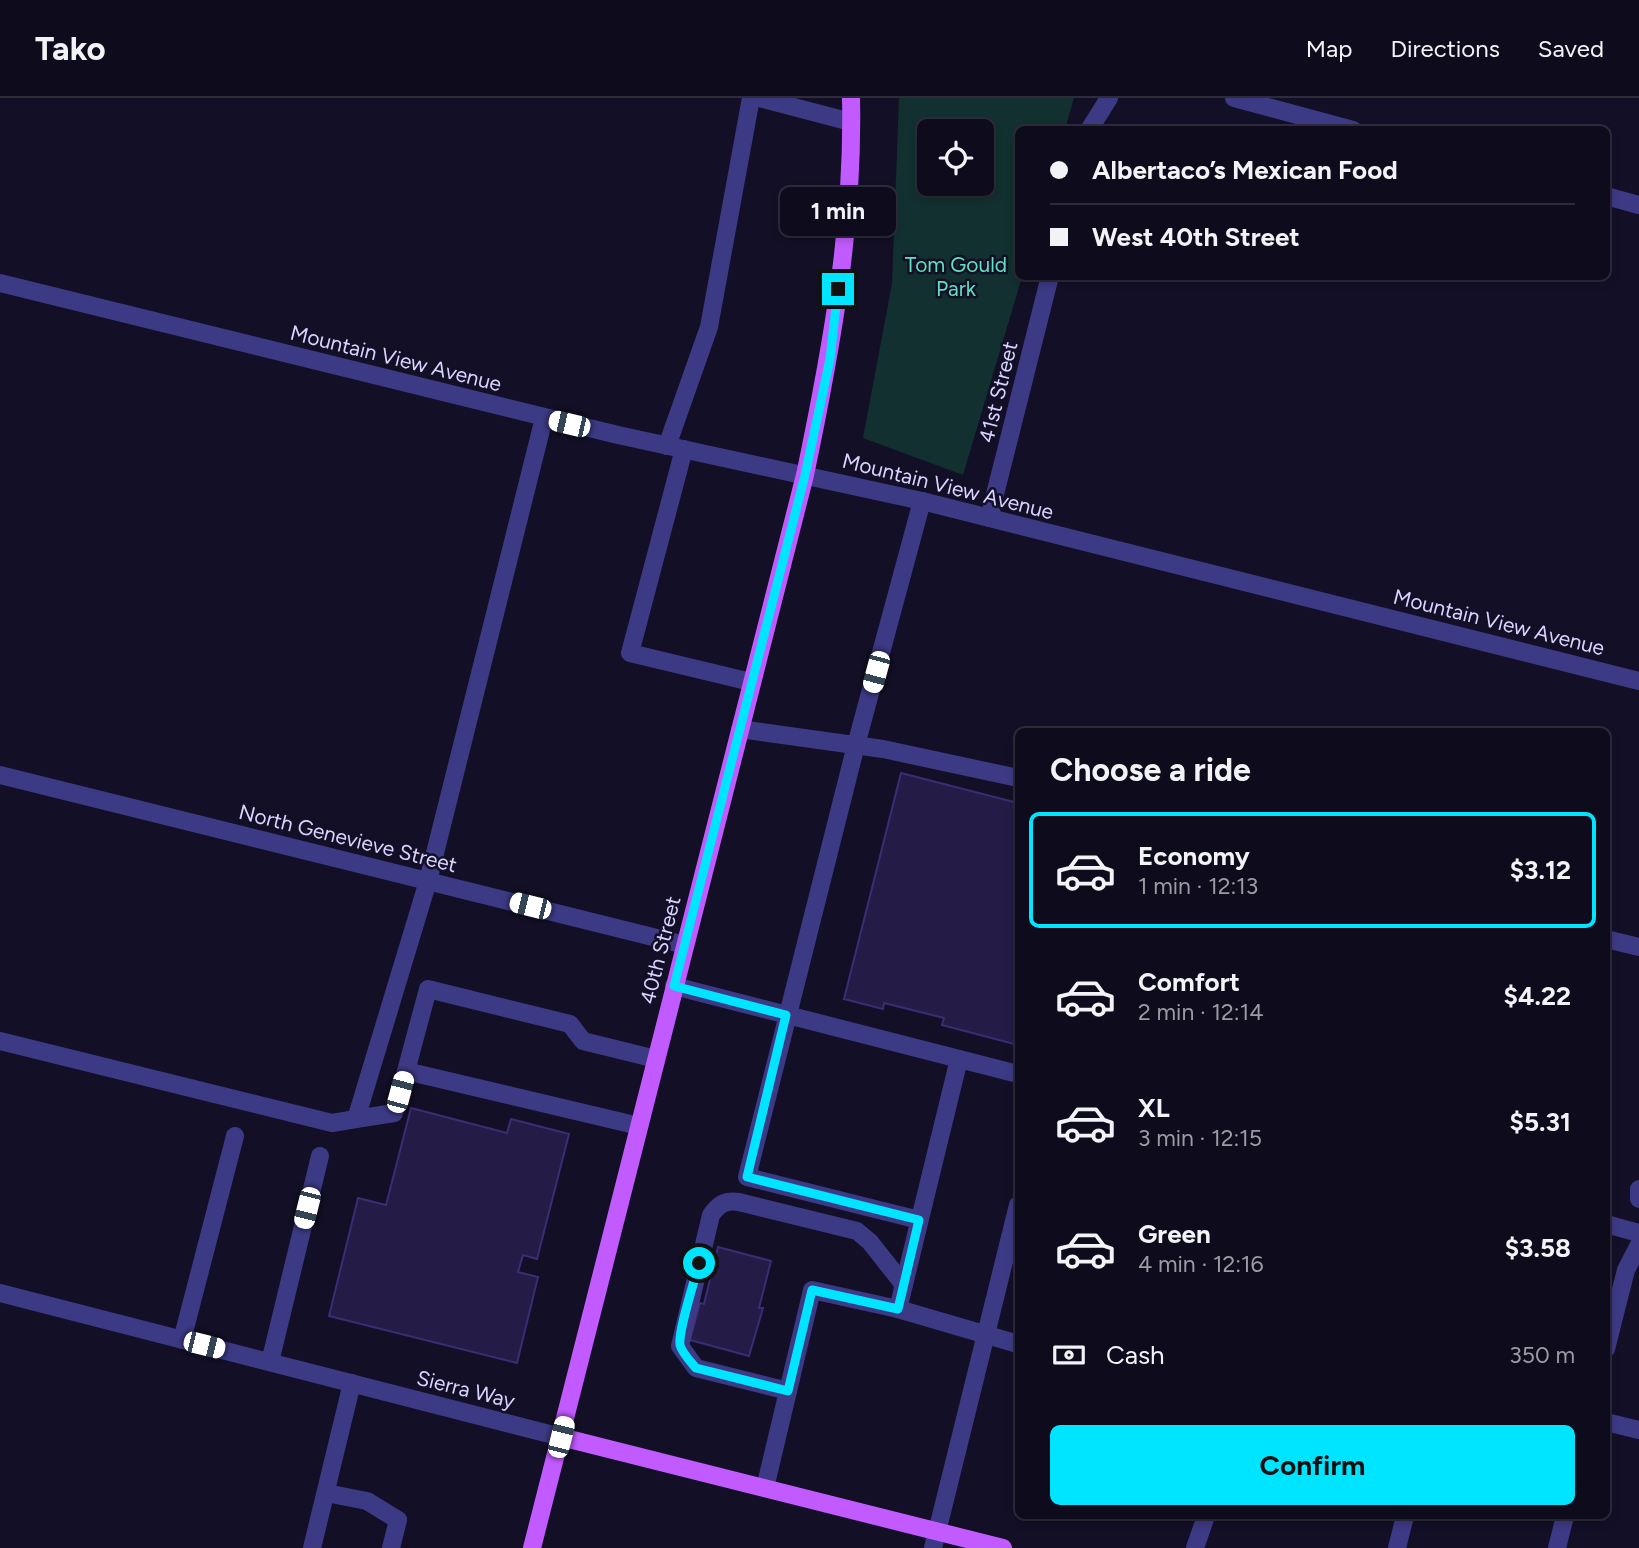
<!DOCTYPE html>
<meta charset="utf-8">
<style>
body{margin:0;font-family:Figtree,sans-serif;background:#171425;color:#f1f3f6;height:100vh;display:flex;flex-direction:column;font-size:26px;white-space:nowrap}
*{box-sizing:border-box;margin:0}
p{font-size:23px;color:#9b9ba3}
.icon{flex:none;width:38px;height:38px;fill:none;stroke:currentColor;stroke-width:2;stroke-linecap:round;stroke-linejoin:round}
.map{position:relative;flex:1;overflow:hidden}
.drawer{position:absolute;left:1015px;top:630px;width:595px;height:791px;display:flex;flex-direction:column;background:#0e0b1c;border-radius:10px;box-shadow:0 4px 10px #0003,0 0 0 2px #2e2b3b}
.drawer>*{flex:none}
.guide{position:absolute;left:1015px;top:28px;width:595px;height:154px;border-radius:10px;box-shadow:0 4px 10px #0003,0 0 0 2px #2e2b3b;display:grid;align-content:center;height:154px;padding:0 35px;background:#0e0b1c}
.fabs{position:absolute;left:917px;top:21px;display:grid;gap:14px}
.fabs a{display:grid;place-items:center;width:77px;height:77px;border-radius:10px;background:#0e0b1c;box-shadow:0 4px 10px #0003,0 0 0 2px #2e2b3b;font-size:35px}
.end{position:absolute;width:32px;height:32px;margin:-16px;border:9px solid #00e5ff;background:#111;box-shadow:0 0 0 4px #111}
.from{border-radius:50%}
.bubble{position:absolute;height:49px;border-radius:10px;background:#0e0b1c;box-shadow:0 4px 10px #0003,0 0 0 2px #2e2b3b;font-size:23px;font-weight:700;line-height:49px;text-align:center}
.car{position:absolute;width:21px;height:42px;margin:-21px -10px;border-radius:9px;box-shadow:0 0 5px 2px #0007;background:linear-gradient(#fff 24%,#345 0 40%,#fff 0 76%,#345 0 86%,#fff 0)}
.guide b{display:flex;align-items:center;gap:24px;height:66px;font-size:26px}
.guide b+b{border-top:2px solid #2e2b3b}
.guide i{width:18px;height:18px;background:#f1f3f6}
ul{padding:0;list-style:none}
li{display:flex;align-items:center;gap:21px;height:116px;margin:0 14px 10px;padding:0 21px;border:4px solid transparent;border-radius:10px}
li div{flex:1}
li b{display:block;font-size:26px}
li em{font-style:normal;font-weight:700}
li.on{border-color:#00e5ff}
li>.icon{width:63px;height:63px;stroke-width:1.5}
h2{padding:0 35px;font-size:32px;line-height:84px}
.pay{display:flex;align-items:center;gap:18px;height:77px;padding:0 35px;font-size:26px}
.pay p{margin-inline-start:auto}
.primary-button{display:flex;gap:14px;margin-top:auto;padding:14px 35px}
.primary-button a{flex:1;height:80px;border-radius:10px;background:#00e5ff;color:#111;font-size:28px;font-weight:700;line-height:80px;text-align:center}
header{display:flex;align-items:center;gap:42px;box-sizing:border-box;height:98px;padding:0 35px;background:#0e0b1c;border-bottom:2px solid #2e2b3b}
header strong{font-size:33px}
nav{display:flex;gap:38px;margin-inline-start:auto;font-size:24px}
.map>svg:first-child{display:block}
.green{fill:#12302f;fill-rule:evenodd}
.building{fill:#241b47;stroke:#3b2d73;stroke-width:2}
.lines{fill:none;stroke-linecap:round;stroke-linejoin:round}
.minor{stroke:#3d3a85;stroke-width:18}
.major{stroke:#c25bff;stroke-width:18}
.route{stroke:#00e5ff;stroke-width:9}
.labels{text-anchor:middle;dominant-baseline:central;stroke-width:5;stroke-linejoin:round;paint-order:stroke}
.park-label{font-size:21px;fill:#5fe0c0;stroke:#130f26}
.street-label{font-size:21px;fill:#d9d4ff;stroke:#130f26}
</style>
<header>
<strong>Tako</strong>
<nav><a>Map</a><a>Directions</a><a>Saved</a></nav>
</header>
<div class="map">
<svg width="1639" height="1450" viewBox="0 0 1639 1450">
<rect width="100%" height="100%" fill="#130f26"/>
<path class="green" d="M899,0H1074L1065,31L1018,32V178L1022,179L963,377L863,340L892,185ZM929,33H982V86H929Z"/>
<g class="building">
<polygon points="901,675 1018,705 1018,947 942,927 944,920 884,905 883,911 844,901"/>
<polygon points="411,1010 507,1035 511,1021 569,1036 537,1161 523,1157 518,1174 538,1179 517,1265 329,1218 358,1100 386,1107"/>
<polygon points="718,1149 771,1163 759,1210 763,1210 749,1258 690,1242 700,1205 704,1206"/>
</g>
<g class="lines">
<g class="minor">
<polyline points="759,0 851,24"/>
<polyline points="1234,0 1353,32"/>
<polyline points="1089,32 1109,0"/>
<polyline points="1606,98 1639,107"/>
<polyline points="0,185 618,337 922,403 1639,583"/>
<polyline points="667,348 709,229 751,0"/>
<polyline points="684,351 630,555 751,584"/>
<polyline points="989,420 1050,178"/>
<polyline points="740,631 883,651 1018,680"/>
<polyline points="0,677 685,847"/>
<polyline points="1606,841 1639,849"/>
<polyline points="674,888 1018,976"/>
<polyline points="0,943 332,1025 356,1021 428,783 544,320"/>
<polyline points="959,961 898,1211 1018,1246"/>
<polyline points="356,1021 394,1015 406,973"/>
<polyline points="639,1028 406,973 428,891 570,926 583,943 656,961"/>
<polyline points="1639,1091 1639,1101"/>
<polyline points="919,1122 747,1079 856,647 922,403"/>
<polyline points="1606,1126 1639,1135"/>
<polyline points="0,1195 561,1339"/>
<polyline points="182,1242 235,1038"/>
<polyline points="1606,1251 1626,1172 1639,1147"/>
<polyline points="270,1264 320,1058"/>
<path d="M788,1293L696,1270L680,1248L711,1117C719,1106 725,1102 739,1104L857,1133L870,1144L904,1187"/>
<polyline points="1606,1324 1639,1332"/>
<polyline points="765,1390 812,1192 898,1211"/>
<polyline points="326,1395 367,1403 398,1422 391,1450"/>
<polyline points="312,1450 352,1285"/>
<polyline points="933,1450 1018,1107"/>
<polyline points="1195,1450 1206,1418"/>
<polyline points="1397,1450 1405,1418"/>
<polyline points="1557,1450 1565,1418"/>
</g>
<g class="major">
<polyline points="561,1339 1003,1450"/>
<path d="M532,1450L805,377C831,253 854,127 851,0"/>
</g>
</g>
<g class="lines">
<path class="route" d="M699,1165C695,1182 678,1232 680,1247C682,1255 691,1264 696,1270L788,1293L812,1192L898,1211L919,1122L747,1079L786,917L674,888L805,377L830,261L838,191"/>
</g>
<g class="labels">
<g class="park-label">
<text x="956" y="166">Tom Gould<tspan x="956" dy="24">Park</tspan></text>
</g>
<g class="street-label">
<text transform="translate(396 260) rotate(14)">Mountain View Avenue</text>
<text transform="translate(998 294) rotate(-76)">41st Street</text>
<text transform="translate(948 388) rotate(14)">Mountain View Avenue</text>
<text transform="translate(1499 524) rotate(14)">Mountain View Avenue</text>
<text transform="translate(348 740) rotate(14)">North Genevieve Street</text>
<text transform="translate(660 852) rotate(-76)">40th Street</text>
<text transform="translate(466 1291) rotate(14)">Sierra Way</text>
</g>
</g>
</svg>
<div class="fabs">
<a><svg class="icon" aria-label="locate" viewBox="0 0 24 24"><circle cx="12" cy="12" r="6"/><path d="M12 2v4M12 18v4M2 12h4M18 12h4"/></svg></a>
</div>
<i class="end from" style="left:699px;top:1165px"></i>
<i class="end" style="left:838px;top:191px"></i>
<div class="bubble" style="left:780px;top:89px;width:116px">1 min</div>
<i class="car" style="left:569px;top:326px;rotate:283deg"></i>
<i class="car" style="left:876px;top:574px;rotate:195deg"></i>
<i class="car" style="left:530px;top:808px;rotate:284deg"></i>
<i class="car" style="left:400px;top:994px;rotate:15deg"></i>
<i class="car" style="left:307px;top:1110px;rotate:194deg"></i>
<i class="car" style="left:204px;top:1247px;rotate:104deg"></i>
<i class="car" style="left:561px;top:1339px;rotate:14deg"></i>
<div class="guide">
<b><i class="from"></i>Albertaco’s Mexican Food</b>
<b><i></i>West 40th Street</b>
</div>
<section class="drawer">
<h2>Choose a ride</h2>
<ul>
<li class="on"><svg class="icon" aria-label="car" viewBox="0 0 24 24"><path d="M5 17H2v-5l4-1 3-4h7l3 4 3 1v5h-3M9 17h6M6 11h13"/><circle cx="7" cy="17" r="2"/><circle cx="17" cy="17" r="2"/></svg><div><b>Economy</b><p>1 min · 12:13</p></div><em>$3.12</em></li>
<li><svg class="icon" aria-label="car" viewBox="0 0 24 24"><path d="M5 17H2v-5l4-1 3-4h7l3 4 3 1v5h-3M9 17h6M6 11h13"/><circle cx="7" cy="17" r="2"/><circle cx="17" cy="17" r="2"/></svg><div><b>Comfort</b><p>2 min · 12:14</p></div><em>$4.22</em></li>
<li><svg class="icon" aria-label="car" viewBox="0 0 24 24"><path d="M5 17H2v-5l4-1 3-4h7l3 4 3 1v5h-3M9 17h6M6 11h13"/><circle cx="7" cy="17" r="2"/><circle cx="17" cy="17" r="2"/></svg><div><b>XL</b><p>3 min · 12:15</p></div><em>$5.31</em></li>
<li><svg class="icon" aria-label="car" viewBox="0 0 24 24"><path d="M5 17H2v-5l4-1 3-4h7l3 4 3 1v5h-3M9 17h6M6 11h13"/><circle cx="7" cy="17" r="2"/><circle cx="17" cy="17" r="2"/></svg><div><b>Green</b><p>4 min · 12:16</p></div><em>$3.58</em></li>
</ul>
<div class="pay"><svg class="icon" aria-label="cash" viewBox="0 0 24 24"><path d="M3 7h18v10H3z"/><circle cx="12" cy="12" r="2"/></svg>Cash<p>350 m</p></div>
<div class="primary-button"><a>Confirm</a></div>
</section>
</div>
